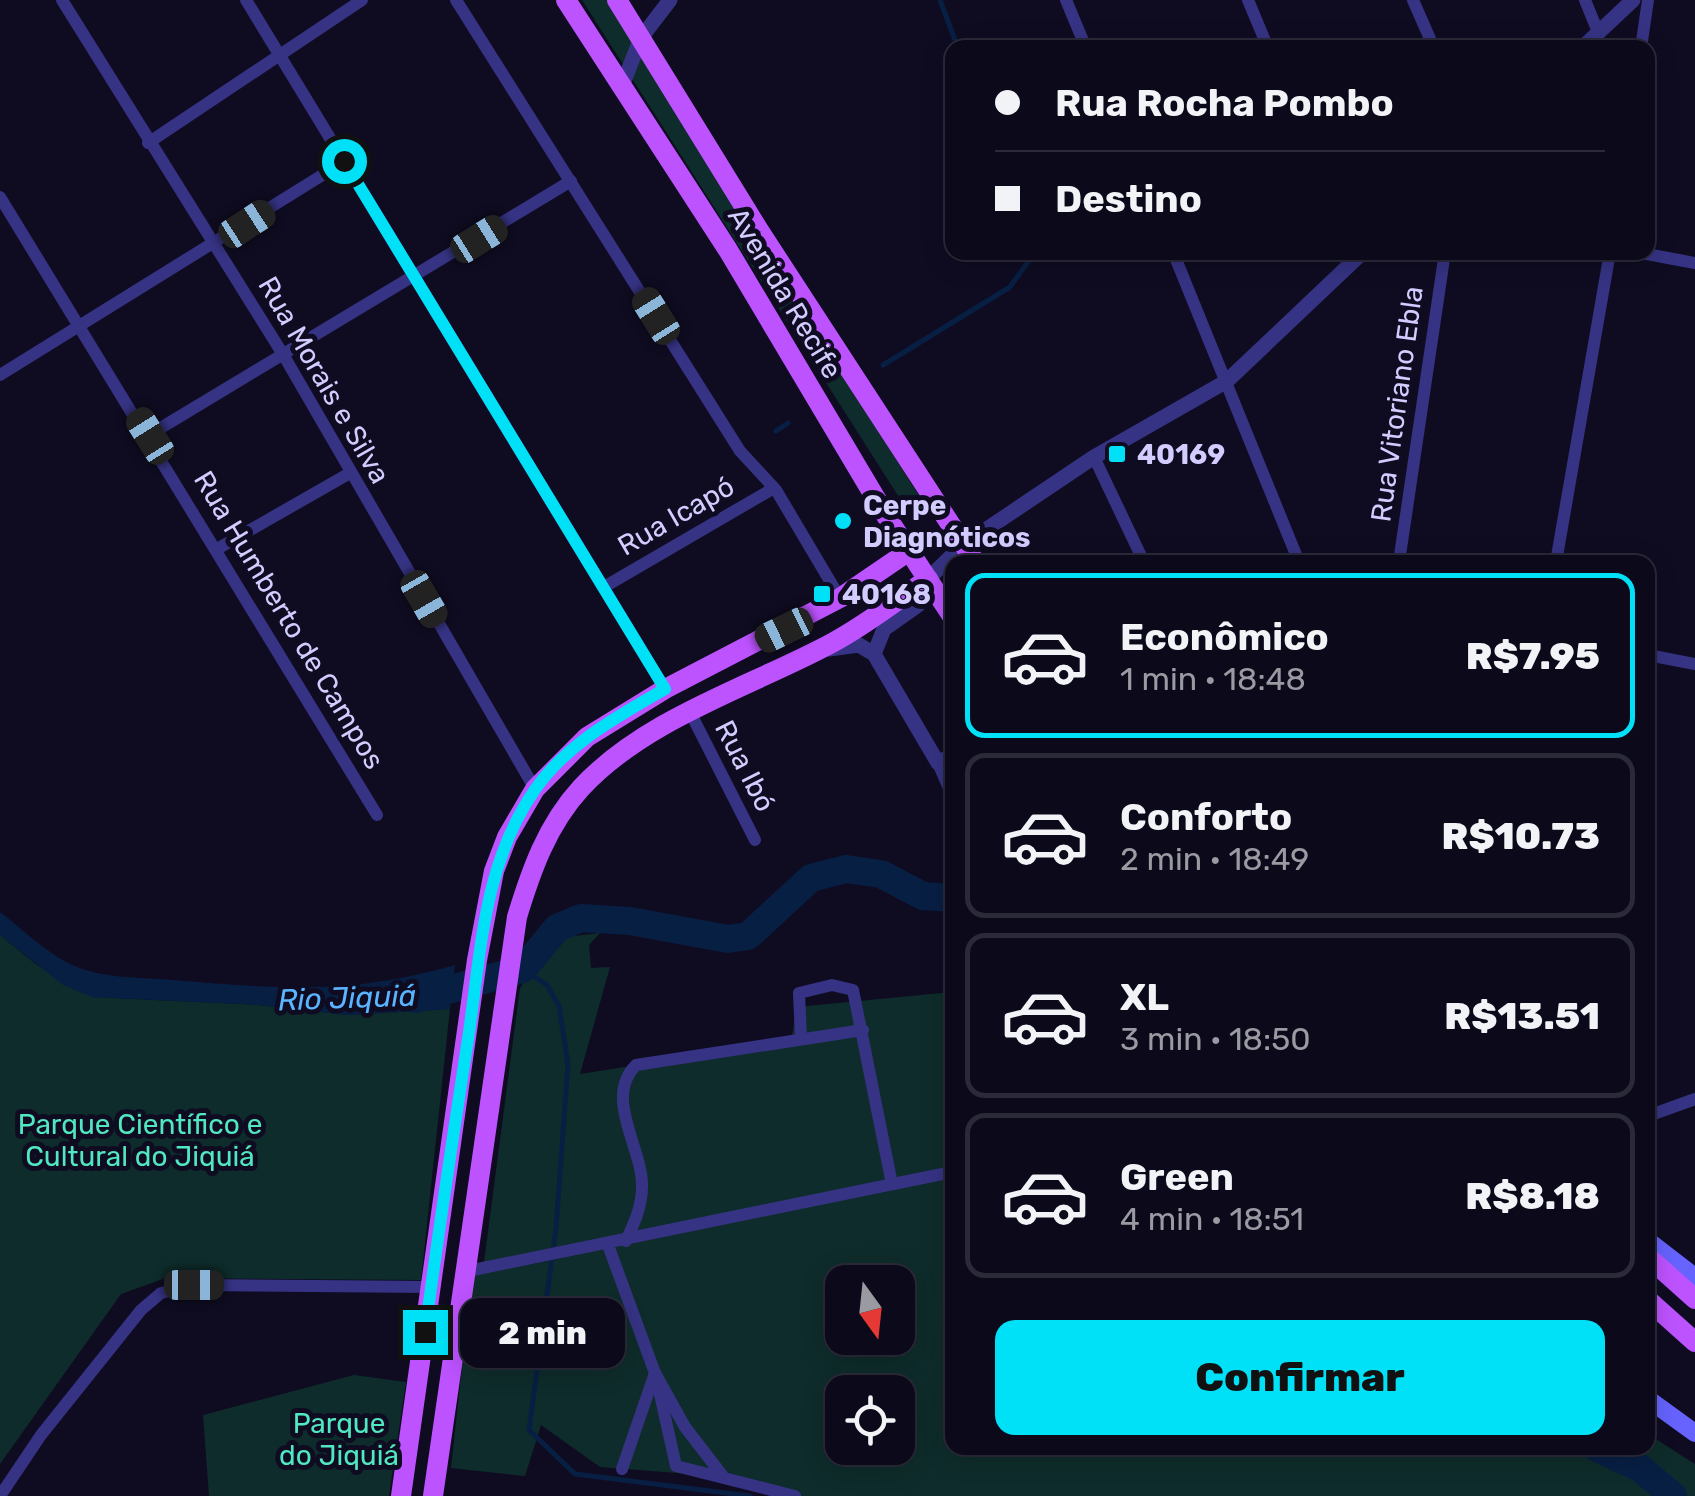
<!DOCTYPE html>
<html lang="pt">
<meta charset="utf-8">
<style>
body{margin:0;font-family:Rubik,sans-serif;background:#191727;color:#f1f3f6;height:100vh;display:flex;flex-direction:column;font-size:38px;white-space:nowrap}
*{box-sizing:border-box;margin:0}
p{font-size:32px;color:#9a9aa2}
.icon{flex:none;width:55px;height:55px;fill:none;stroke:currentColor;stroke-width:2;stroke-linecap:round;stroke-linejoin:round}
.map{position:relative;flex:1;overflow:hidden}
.panel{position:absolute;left:945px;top:555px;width:710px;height:900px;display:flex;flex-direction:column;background:#0b091a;border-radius:20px;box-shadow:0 5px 25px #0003,0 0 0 2px #2b2a39}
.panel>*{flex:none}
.banner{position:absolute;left:945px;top:40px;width:710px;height:220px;border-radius:20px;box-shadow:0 5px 25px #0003,0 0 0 2px #2b2a39;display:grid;align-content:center;height:220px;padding:0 50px;background:#0b091a}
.needle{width:65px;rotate:165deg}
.controls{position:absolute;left:825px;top:1265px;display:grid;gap:20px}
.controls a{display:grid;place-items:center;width:90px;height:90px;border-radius:20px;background:#0b091a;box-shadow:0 5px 25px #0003,0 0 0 2px #2b2a39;font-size:50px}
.end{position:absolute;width:45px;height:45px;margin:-22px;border:12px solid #00e1f7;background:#111;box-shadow:0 0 0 5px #111}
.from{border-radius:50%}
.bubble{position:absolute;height:70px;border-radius:20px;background:#0b091a;box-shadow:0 5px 25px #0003,0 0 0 2px #2b2a39;font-size:32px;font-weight:800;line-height:70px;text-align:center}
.car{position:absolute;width:30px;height:60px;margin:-30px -15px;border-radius:12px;box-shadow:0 0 8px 2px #0007;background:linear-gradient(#222 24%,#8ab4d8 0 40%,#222 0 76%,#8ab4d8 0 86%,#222 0)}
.banner b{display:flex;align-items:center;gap:35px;height:95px;font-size:38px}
.banner b+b{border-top:2px solid #2b2a39}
.banner i{width:25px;height:25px;background:#f1f3f6}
ul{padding:18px 0 0;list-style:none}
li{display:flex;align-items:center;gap:30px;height:165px;margin:0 20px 15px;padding:0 30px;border:5px solid #2b2a39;border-radius:20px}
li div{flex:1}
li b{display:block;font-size:38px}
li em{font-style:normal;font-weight:800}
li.selected{border-color:#00e1f7}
li>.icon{width:90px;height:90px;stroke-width:1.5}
.primary-button{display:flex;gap:20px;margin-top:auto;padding:20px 50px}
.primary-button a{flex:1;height:115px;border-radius:20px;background:#00e1f7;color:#111;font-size:40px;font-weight:800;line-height:115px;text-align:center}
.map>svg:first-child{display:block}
.green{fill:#0e2c2b;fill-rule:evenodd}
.water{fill:#081f44}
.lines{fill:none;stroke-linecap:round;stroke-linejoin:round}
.stream{stroke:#081f44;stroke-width:5}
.river{stroke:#081f44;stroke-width:28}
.minor{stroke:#363384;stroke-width:12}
.tertiary{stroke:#363384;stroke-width:15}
.secondary{stroke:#6663ff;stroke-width:18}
.primary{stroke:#bd53ff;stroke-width:20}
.route{stroke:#00e1f7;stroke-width:12}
.poi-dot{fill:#00e1f7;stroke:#0f0c22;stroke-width:4}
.labels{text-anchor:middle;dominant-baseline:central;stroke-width:10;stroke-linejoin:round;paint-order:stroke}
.street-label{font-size:28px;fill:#d2ccff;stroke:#0f0c22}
.poi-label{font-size:28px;font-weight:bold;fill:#d2ccff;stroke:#0f0c22;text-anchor:start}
.park-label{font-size:28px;fill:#51e7c0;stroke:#0f0c22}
.water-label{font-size:30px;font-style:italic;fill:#5ab4ff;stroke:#0f0c22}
</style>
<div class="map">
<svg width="1695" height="1496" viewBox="0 0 1695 1496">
<rect width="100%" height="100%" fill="#0f0c22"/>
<g class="green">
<polygon points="582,0 607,0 926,507 911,516"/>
<path d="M600,933L589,945L591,968L610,967L580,1074L791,1041L797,1007L952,992V1448H1648V1434L1695,1464V1496H775L715,1476L600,1467L541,1425L525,1476L451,1468L472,1275L559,1259L484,1262L520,988L556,938ZM842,1282H898V1338H842ZM842,1392H898V1448H842Z"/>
<polygon points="0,935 37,965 92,997 259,1005 348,1015 450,1009 421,1280 166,1278 121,1294 0,1464"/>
<polygon points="354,1375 406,1382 389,1496 209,1496 203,1415"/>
</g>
<path class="water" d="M0,912C21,928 43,950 68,963C100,979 138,977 173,980C280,989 350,995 455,965L450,1009L347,1015L259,1005L92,997L63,985L0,935Z"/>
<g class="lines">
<g class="stream">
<polyline points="940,0 958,48"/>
<polyline points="883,365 1010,287 1035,252"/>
<polyline points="776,431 788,423"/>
<polyline points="523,969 547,985 559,1006 568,1064 556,1228 529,1430 575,1474 750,1496"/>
</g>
<g class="river">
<polyline points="416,999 523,969 557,928 581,918 630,921 728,939 748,936 811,878 846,869 881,874 923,896 952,898"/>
<polyline points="1597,1448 1640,1468 1673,1496"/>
</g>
<g class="minor">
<polyline points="62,0 284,356 535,789"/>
<polyline points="246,0 665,689"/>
<polyline points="456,0 740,451 776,490 840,598"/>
<polyline points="1066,0 1086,48"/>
<polyline points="1248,0 1268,48"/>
<polyline points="1413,0 1434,48"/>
<polyline points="1585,0 1598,32"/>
<polyline points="1641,48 1648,0"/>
<polyline points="148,143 362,0"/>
<polyline points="0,197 377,815"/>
<polyline points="1173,252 1299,562"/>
<polyline points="1636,252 1695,263"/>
<polyline points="0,375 345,161"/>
<polyline points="149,435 571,181"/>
<polyline points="1094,457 1142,558"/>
<polyline points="217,549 350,473"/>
<polyline points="1399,562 1445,252"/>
<polyline points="1556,562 1610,252"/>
<polyline points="604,587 774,488"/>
<polyline points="1648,655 1695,664"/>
<polyline points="691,714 755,840"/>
<polyline points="938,763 952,795"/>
<polyline points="801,1039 799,993 832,985 853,990 892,1184"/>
<polyline points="1648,1116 1695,1099"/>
<path d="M626,1241C634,1224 642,1206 642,1187C643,1148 603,1098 636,1065L863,1030"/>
<polyline points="608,1245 655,1373 685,1427 722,1475"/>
<polyline points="463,1272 952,1172"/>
<polyline points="659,1390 676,1466 795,1496"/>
<polyline points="622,1469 655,1373"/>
<polyline points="0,1496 41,1435 141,1310 161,1293 194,1285 431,1287"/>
</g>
<g class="tertiary">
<polyline points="1582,48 1633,0"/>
<polyline points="622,86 641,38 670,0"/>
<polyline points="829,649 859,645 874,654 938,763 952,755"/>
<polyline points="874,654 884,629 918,605 928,579 963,545 1094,457 1227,381 1363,252"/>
</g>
<g class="secondary">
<polyline points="1648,1241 1695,1277"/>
<polyline points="1648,1399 1695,1433"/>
</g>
<g class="primary">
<polyline points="566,0 728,250 888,519 952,616"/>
<polyline points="617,0 760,232 975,562"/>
<polyline points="1648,1257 1695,1299"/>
<polyline points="1648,1300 1695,1342"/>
<polyline points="401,1496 477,960 494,871 507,837 535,789 587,737 665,689 840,598 909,551"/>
<path d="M433,1496L517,917C531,871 547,825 581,788C646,718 750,687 832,643C866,625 896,601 928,579"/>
</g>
</g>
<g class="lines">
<path class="route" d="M344,161L665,689C618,716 565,745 534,791C483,865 481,953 468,1039C453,1136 438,1234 425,1332"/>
</g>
<g class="poi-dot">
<rect x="1107" y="444" width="20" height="20" rx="5"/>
<circle cx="843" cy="521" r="10"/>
<rect x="812" y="584" width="20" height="20" rx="5"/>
</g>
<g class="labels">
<g class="street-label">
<text transform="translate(785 293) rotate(59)">Avenida Recife</text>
<text transform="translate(324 380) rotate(60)">Rua Morais e Silva</text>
<text transform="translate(1397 404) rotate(-82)">Rua Vitoriano Ebla</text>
<text transform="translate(676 516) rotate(-30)">Rua Icapó</text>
<text transform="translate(289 620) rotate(59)">Rua Humberto de Campos</text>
<text transform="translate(745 766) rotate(63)">Rua Ibó</text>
</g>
<g class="poi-label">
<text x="1137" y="454">40169</text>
<text x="863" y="505">Cerpe<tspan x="863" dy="32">Diagnóticos</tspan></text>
<text x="842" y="594">40168</text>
</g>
<g class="park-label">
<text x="140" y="1124">Parque Científico e<tspan x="140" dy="32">Cultural do Jiquiá</tspan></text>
<text x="339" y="1423">Parque<tspan x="339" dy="32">do Jiquiá</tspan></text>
</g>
<g class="water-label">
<text transform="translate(347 998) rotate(-2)">Rio Jiquiá</text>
</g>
</g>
</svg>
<div class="controls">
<a><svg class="needle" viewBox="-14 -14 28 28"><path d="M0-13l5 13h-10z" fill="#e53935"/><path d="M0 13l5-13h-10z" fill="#9a9aa2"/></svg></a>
<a><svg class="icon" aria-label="locate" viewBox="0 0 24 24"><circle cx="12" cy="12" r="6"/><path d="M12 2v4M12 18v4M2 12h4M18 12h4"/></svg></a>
</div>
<i class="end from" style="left:344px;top:161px"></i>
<i class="end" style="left:425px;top:1332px"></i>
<div class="bubble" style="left:460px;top:1298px;width:165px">2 min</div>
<i class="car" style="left:247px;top:224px;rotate:57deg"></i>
<i class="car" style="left:479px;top:239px;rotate:58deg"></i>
<i class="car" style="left:656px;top:316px;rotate:328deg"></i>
<i class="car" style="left:150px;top:436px;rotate:328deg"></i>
<i class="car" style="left:424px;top:599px;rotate:150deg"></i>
<i class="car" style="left:784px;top:630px;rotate:244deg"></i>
<i class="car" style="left:194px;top:1285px;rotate:90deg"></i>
<div class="banner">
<b><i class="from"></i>Rua Rocha Pombo</b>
<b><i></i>Destino</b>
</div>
<section class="panel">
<ul>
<li class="selected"><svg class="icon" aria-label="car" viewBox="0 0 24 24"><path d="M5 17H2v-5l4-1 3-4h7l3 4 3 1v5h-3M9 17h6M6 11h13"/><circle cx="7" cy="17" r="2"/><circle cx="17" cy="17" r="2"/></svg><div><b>Econômico</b><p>1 min · 18:48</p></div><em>R$7.95</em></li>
<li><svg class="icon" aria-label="car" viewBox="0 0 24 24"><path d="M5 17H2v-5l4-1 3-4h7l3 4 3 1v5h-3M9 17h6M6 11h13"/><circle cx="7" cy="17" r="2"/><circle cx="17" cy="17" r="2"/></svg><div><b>Conforto</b><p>2 min · 18:49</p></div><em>R$10.73</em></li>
<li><svg class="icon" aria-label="car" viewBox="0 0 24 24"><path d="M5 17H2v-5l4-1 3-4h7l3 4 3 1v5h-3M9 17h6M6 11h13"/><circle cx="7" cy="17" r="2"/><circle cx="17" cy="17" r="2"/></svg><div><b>XL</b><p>3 min · 18:50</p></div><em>R$13.51</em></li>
<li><svg class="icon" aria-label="car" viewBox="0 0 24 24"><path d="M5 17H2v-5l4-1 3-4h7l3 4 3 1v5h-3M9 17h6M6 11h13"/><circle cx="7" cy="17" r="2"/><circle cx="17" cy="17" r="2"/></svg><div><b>Green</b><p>4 min · 18:51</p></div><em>R$8.18</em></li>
</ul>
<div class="primary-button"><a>Confirmar</a></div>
</section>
</div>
